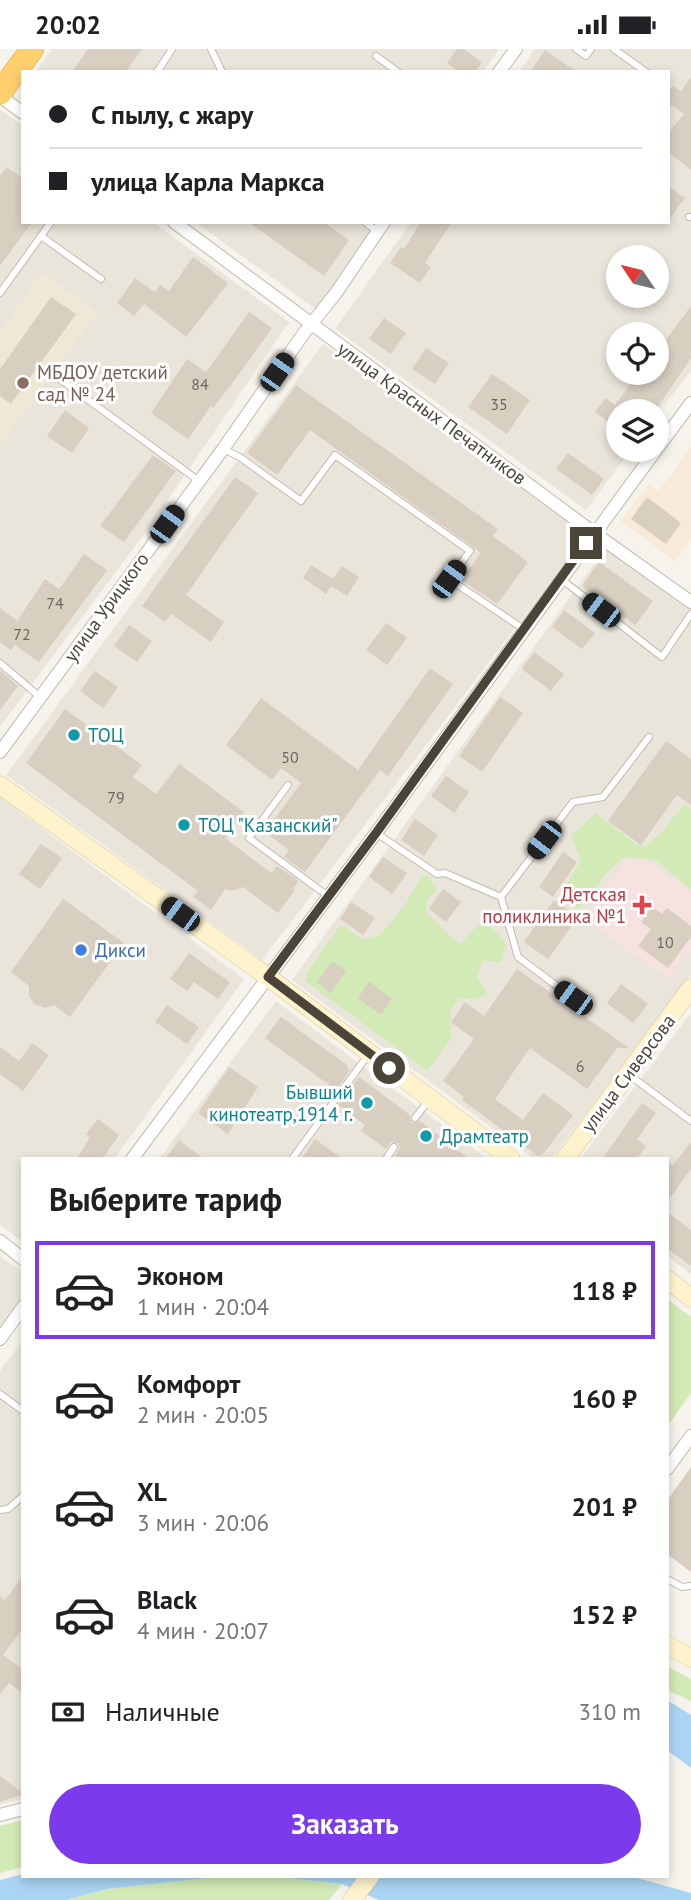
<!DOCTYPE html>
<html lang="ru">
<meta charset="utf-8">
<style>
body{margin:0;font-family:"PT Sans",sans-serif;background:#f2f2f2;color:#202124;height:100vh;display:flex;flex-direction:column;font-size:26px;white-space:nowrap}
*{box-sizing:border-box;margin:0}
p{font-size:23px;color:#757577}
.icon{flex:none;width:38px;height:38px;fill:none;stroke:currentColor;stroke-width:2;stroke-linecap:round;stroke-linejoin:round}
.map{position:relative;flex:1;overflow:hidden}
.panel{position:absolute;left:21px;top:1108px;width:648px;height:721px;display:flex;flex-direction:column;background:#fff;border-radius:0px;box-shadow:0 4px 10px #0003}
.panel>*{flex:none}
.top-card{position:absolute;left:21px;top:21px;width:649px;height:154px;border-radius:0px;box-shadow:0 4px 10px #0003;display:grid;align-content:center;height:154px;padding:0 28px;background:#fff}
.needle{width:46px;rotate:305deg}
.tools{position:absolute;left:606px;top:196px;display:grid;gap:14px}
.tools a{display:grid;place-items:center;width:63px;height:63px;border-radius:50%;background:#fff;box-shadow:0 4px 10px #0003;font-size:35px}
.end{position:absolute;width:32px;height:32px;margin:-16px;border:9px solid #4b4439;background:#fff;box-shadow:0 0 0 4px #fff}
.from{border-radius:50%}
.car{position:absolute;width:21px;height:42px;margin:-21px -10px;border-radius:9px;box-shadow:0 0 5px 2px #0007;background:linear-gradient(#222 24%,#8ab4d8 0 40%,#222 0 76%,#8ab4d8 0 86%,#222 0)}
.top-card b{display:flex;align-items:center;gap:24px;height:66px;font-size:26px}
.top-card b+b{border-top:2px solid #e0e0e0}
.top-card i{width:18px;height:18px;background:#202124}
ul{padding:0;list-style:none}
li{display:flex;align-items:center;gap:21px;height:98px;margin:0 14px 10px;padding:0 14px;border:4px solid transparent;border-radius:0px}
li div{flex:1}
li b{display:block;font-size:26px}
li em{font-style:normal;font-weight:700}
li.active{border-color:#7c3aed}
li>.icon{width:63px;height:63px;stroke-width:1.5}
h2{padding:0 28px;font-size:32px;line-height:84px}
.pay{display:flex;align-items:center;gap:18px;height:77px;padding:0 28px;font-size:26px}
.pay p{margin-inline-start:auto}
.button{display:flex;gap:14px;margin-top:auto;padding:14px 28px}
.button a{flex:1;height:80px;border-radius:42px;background:#7c3aed;color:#fff;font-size:28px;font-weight:700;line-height:80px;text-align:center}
.status{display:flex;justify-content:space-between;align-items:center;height:49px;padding:0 35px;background:#fff;direction:ltr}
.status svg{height:19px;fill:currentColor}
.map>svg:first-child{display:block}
.residential{fill:#eae5da;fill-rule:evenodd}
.commercial{fill:#f7ead8}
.education{fill:#efe8d6}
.medical{fill:#f6e3e0}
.green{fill:#d2eab5}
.water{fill:#a9d4f2}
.building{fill:#d8cfc1}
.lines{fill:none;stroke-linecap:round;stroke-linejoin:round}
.lane-casing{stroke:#c2bbae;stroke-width:8}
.street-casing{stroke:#c2bbae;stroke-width:14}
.secondary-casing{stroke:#d6c79b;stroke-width:19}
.highway-casing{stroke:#e0a43c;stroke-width:24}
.lane{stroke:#fff;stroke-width:6}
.street{stroke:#fff;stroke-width:12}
.secondary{stroke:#fff3cd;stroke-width:18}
.highway{stroke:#ffcf6e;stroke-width:23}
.route{stroke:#4b4439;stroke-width:9}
.education-dot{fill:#8d6e63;stroke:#fff;stroke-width:2.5}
.culture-dot{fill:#0f9aa8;stroke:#fff;stroke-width:2.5}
.health-dot{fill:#e0444e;stroke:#fff;stroke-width:2.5}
.shop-dot{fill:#3f7fe0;stroke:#fff;stroke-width:2.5}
.labels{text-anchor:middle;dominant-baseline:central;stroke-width:6;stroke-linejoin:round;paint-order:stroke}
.number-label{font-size:16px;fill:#6e675b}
.education-label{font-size:19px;fill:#785e54;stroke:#fff;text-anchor:start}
.street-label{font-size:19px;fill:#4b4439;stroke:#fff}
.culture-label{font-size:19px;fill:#0d838f;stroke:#fff;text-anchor:start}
.health-label{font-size:19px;fill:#be3a42;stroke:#fff;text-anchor:end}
.shop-label{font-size:19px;fill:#366cbe;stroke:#fff;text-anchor:start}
</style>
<div class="status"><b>20:02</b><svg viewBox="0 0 49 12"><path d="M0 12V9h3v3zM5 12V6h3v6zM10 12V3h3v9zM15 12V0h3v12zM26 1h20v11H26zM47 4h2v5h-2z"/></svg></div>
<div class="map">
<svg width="691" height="1851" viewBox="0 0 691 1851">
<rect width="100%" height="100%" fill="#f6f3ec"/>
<g class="residential">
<polygon points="52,0 499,0 483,23 36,23"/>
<path d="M535,0H691V321L656,367V362H618V401H631L586,461L335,280L411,173H668V23H519ZM618,208H656V247H618ZM618,285H656V324H618Z"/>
<polygon points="0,61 23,77 23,173 153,173 289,273 150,477 0,678"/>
<polygon points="195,173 378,173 317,261"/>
<polygon points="323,295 592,478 262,911 6,726"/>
<polygon points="610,493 691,552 691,926 552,1109 533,1109 292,931"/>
<polygon points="0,748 244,930 115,1109 23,1110 23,1193 0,1176"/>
<polygon points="276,952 486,1109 159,1110"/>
<polygon points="691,964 691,1225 667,1207 667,1110 580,1110"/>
<polygon points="0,1207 23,1224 23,1250 0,1280"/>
<polygon points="23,1291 23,1750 0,1755 0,1322"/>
</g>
<polygon class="commercial" points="691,398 691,491 675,512 621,472 649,435 659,442"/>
<polygon class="education" points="42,223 98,264 0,396 0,282"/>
<polygon class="medical" points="632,801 691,843 691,900 669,930 584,870"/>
<g class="green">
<polygon points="684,755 691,760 691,840 654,810 623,809 604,827 578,860 561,845 581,811 571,787 596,764 637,796 645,797 662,783"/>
<path d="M422,827H428L437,839L427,852L426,865C440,874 445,886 460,895L478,876L492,878L506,895L501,914L483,911L477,928L487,945L474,950L459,949L450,963L451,990L429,1020H425L305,932L308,923L338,879L343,877L363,891L380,886L405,856Z"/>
<polygon points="667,1250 691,1268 691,1344 667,1378"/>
<polygon points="667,1617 691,1630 691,1652 667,1641"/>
<polygon points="23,1771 23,1818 0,1824 0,1777"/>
<polygon points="226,1827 269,1827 342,1835 329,1851 65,1851 107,1840"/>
</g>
<g class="water">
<polygon points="667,1651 691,1666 691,1719 667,1701"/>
<polygon points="23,1825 23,1827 226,1827 107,1840 65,1851 0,1851 0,1831"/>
<polygon points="269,1827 630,1827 691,1844 691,1851 379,1851 342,1835"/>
</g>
<g class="building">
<polygon points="88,0 142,0 126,23 72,23"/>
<polygon points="457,0 463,0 482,13 475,23 459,23 447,14"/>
<polygon points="545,1 577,23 530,23"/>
<polygon points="691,28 691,121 668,103 668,84 684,65 668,54 668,43 673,37 681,42"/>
<polygon points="7,118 23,130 23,173 32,173 0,217 0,127"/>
<polygon points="668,137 685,149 668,172"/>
<polygon points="248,173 324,173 349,191 324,227"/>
<polygon points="421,173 452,173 425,214 431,218 420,234 390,214 401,198 404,200"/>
<polygon points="193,208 228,234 186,288 144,255 134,267 117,254 135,229 155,243 160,236 169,242"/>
<polygon points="51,248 76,265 11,355 0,347 0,320"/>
<polygon points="691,257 691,309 655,362 618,362 618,380 595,363 606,349 615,356 639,324 656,324 656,309 664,298 662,296"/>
<polygon points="249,263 272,279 234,332 213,359 211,357 188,390 151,364 187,310 206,323"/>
<polygon points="384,269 406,284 391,305 369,290"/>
<polygon points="426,299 449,314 435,335 412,320"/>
<polygon points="492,325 530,351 507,385 468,358"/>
<polygon points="296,336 498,480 493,487 528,513 497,555 461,531 481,504 310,381 277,426 247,404"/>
<polygon points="65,361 89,379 72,404 47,387"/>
<polygon points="568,404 604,430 592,446 556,420"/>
<polygon points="153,406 176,422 124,493 100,477"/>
<polygon points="235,428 258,444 186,546 224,573 211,593 171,565 165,573 142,557"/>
<polygon points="647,448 681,474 666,495 631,470"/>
<polygon points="84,505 107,521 39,613 15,596 11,601 0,593 0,559 17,572 45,530 59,540"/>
<polygon points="599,513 653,552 635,576 582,537"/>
<polygon points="311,516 333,530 342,517 359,528 347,547 331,537 326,545 303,529"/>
<polygon points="564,561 595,584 582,600 552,578"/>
<polygon points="386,574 407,589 387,616 366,601"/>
<polygon points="129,576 152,592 137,613 114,597"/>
<polygon points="534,603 564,625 551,642 522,620"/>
<polygon points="430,619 453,635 388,727 380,721 305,823 284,808 289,801 265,783 301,734 281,719 272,731 226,696 261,649 358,721"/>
<polygon points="0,621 18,637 0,661"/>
<polygon points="95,622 118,638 103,659 80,642"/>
<polygon points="500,648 523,664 482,723 459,707"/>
<polygon points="65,660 142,716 133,728 156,745 179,715 244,763 225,789 271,824 277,817 299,832 293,840 295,841 278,864 243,838 232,842 225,840 211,861 193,848 198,842 26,714"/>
<polygon points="666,692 691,710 691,756 677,746 641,796 608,772"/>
<polygon points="446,727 469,743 454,764 431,747"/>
<polygon points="415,770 438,786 424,807 401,791"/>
<polygon points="41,795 62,809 40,840 19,825"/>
<polygon points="563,803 577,813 553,848 539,838"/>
<polygon points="383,808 407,824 392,845 369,828"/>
<polygon points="443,840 461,853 446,873 429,860"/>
<polygon points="63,850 124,894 70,968 54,956 45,959 34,955 29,946 29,937 11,923"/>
<polygon points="554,851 578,868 548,910 524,893"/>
<polygon points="351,853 375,869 363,886 340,870"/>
<polygon points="652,858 662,865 667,859 691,877 691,888 668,919 638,897 651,880 641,873"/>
<polygon points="189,904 230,933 218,950 194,933 187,942 170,930"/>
<polygon points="332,912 346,922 331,944 317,933"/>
<polygon points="517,920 629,999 617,999 587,1040 530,999 495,1050 523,1071 543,1044 573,1066 543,1105 538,1107 462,1051 464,1048 443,1032 474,990 451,973 465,953 484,967"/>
<polygon points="369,933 392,950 381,966 358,949"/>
<polygon points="621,935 648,955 633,974 607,954"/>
<polygon points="167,956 199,978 187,995 155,973"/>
<polygon points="281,968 348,1017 347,1019 350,1021 336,1041 265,989"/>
<polygon points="32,994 49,1006 23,1042 0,1025 0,998 19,1012"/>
<polygon points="229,1018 258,1038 228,1085 198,1064"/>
<polygon points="359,1028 410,1066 410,1070 412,1074 420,1072 469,1110 398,1110 395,1107 400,1099 398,1094 391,1093 386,1100 361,1082 365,1076 338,1056"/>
<polygon points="642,1054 656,1064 637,1090 646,1097 637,1110 602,1110"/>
<polygon points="98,1070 119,1086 102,1110 77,1110 90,1088 86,1085"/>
<polygon points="315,1090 343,1110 301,1110"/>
<polygon points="179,1091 204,1110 165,1110"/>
<polygon points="691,1093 691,1120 667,1153 667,1112 673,1116"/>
<polygon points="667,1163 691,1181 691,1217 667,1199"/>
<polygon points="691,1418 691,1523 667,1505 667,1452"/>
<polygon points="23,1527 23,1579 3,1606 23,1621 23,1644 9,1634 0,1645 0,1547 5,1551"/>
<polygon points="0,1727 23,1744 23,1745 0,1753"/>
</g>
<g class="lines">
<defs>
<g id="lane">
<polyline points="211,0 222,23"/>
<polyline points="576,0 586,7 591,0"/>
<polyline points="614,0 646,23"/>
<polyline points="376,7 398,23"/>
<polyline points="157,23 172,0"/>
<polyline points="689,168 691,168"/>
<polyline points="365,173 377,182"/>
<polyline points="41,187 101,230"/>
<polyline points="0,244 51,173"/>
<polyline points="57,328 199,432"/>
<polyline points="224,400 241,409 301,452 335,406 470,502 449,530 525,581"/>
<polyline points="561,530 662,608 691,565"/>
<polyline points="0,614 40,648"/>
<polyline points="288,736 249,789 328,847"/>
<polyline points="376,784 437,825 445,824 501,848 573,753 603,748 649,688"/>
<polyline points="501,848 518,908 573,949"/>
<polyline points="628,1025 691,1072"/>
<polyline points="415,1069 429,1051"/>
<polyline points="292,1110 368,1006"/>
<polyline points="386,1110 394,1098"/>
<polyline points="0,1345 23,1362"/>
<polyline points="0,1461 8,1460 23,1447"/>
<polyline points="667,1530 682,1538 691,1537"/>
</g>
<g id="street">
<polyline points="499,23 516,0"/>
<polyline points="0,47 23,64"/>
<polyline points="174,173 594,484 691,553"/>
<polyline points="656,401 691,354"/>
<polyline points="0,703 223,400 304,284 336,244 384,173"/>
<polyline points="132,1110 376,784 656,401"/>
<polyline points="0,1192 23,1210"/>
<polyline points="0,1290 23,1258"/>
<polyline points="667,1420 691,1387"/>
<polyline points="0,1766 23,1760"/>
</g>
<g id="secondary">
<polyline points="0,736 268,928 511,1110"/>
<polyline points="565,1110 691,939"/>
<polyline points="667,1230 691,1249"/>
<polyline points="667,1596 691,1609"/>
<polyline points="352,1851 370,1827"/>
</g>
<polyline id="highway" points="0,44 32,0"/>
</defs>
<use href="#lane" class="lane-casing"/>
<use href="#street" class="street-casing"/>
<use href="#secondary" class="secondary-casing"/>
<use href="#highway" class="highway-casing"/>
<use href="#lane" class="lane"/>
<use href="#street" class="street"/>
<use href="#secondary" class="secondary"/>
<use href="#highway" class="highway"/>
</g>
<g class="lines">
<polyline class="route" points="389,1019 268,928 376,784 586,494"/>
</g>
<circle class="education-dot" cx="23" cy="334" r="7"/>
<g class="culture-dot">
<circle cx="74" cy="686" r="7"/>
<circle cx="184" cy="776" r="7"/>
<circle cx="367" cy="1054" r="7"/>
<circle cx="426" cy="1087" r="7"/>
</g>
<path class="health-dot" d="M638.5 845.5h7v7h7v7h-7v7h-7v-7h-7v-7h7z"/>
<circle class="shop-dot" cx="81" cy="901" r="7"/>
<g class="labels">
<g class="number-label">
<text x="200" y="335">84</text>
<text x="499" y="355">35</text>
<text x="55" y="554">74</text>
<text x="22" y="585">72</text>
<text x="290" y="708">50</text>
<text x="116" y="748">79</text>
<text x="665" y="893">10</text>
<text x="580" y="1017">6</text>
</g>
<g class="education-label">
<text x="37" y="323">МБДОУ детский<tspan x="37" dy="22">сад № 24</tspan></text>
</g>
<g class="street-label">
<text transform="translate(432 364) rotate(36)">улица Красных Печатников</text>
<text transform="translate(106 558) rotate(-54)">улица Урицкого</text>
<text transform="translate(628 1024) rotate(-53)">улица Сиверсова</text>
</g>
<g class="culture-label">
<text x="88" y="686">ТОЦ</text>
<text x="198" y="776">ТОЦ "Казанский"</text>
<text x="353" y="1043" text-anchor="end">Бывший<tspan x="353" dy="22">кинотеатр,1914 г.</tspan></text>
<text x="440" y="1087">Драмтеатр</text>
</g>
<g class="health-label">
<text x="626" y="845">Детская<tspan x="626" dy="22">поликлиника №1</tspan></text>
</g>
<g class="shop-label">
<text x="95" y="901">Дикси</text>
</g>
</g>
</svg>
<div class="tools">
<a><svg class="needle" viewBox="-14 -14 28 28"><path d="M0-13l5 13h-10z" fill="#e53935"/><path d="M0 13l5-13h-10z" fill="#757577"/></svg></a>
<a><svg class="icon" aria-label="locate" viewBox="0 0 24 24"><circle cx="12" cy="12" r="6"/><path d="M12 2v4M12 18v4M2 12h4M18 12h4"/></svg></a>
<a><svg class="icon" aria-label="layers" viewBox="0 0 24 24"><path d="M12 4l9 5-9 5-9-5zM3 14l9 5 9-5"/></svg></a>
</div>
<i class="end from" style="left:389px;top:1019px"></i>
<i class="end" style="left:586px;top:494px"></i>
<i class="car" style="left:277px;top:323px;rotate:35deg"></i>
<i class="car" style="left:167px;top:475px;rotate:36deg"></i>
<i class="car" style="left:449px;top:530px;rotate:36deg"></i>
<i class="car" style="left:601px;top:561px;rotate:307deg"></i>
<i class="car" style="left:544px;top:791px;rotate:217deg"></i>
<i class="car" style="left:180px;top:865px;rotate:306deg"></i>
<i class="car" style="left:573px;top:949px;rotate:306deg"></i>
<div class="top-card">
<b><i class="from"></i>С пылу, с жару</b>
<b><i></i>улица Карла Маркса</b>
</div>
<section class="panel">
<h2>Выберите тариф</h2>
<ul>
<li class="active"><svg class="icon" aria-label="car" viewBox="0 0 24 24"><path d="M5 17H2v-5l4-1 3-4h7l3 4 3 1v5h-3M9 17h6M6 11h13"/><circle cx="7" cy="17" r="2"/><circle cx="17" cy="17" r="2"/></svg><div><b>Эконом</b><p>1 мин · 20:04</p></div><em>118 ₽</em></li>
<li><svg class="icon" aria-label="car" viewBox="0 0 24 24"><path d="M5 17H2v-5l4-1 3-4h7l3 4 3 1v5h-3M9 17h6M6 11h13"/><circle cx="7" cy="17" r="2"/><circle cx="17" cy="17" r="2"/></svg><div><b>Комфорт</b><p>2 мин · 20:05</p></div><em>160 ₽</em></li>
<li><svg class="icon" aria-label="car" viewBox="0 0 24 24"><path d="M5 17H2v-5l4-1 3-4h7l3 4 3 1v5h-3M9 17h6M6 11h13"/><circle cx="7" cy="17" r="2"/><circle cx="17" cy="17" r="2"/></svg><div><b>XL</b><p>3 мин · 20:06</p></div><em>201 ₽</em></li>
<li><svg class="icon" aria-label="car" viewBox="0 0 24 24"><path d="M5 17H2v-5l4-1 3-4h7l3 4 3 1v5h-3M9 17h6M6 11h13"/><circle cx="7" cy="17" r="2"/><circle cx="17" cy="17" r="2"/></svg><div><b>Black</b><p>4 мин · 20:07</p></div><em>152 ₽</em></li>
</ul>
<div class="pay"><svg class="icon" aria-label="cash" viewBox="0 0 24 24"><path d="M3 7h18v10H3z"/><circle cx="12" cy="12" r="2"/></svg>Наличные<p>310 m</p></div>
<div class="button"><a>Заказать</a></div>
</section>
</div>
